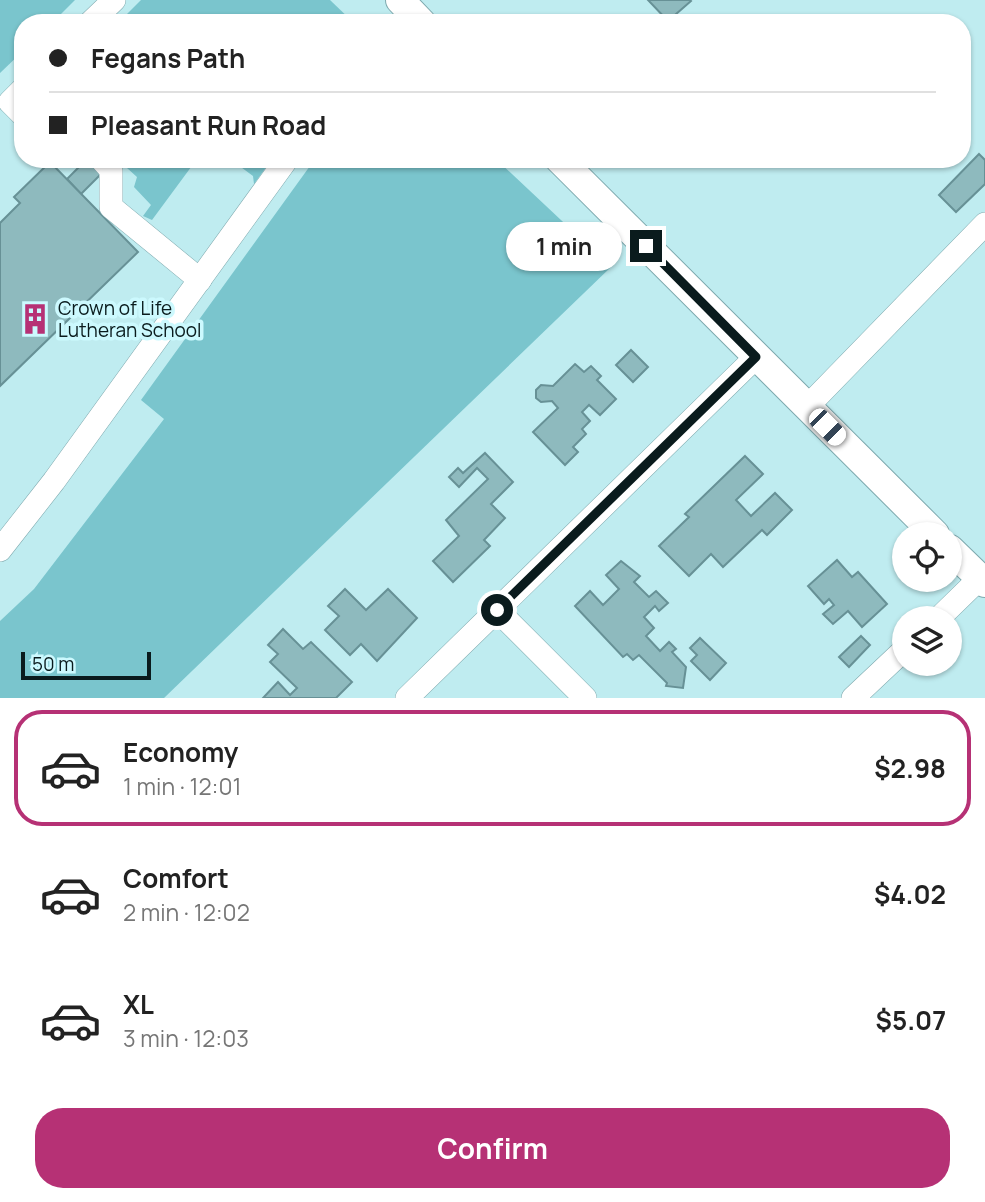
<!DOCTYPE html>
<meta charset="utf-8">
<style>
body{margin:0;font-family:Manrope,sans-serif;background:#f2f2f2;color:#222;height:100vh;display:flex;flex-direction:column;font-size:26px;white-space:nowrap}
*{box-sizing:border-box;margin:0}
p{font-size:23px;color:#767676}
.icon{flex:none;width:38px;height:38px;fill:none;stroke:currentColor;stroke-width:2;stroke-linecap:round;stroke-linejoin:round}
.map{position:relative;height:698px;overflow:hidden}
.sheet{display:flex;flex-direction:column;background:#fff;flex:1}
.sheet>*{flex:none}
.banner{position:absolute;left:14px;top:14px;width:957px;height:154px;border-radius:28px;box-shadow:0 2px 5px #0004;display:grid;align-content:center;height:154px;padding:0 35px;background:#fff}
.controls{position:absolute;left:892px;top:522px;display:grid;gap:14px}
.controls a{display:grid;place-items:center;width:70px;height:70px;border-radius:50%;background:#fff;box-shadow:0 2px 5px #0004;font-size:35px}
.scale{position:absolute;left:21px;bottom:18px;width:130px;box-sizing:border-box;padding-left:7px;border:4px solid #0a1b1d;border-top:0;font-size:19px;line-height:24px;white-space:nowrap;color:#0a1b1d;-webkit-text-stroke:5px #ccf9fe;paint-order:stroke}
.end{position:absolute;width:32px;height:32px;margin:-16px;border:9px solid #0a1b1d;background:#fff;box-shadow:0 0 0 4px #fff}
.from{border-radius:50%}
.bubble{position:absolute;height:49px;border-radius:24px;background:#fff;box-shadow:0 2px 5px #0004;font-size:23px;font-weight:700;line-height:49px;text-align:center}
.car{position:absolute;width:21px;height:42px;margin:-21px -10px;border-radius:9px;box-shadow:0 0 5px 2px #0007;background:linear-gradient(#fff 24%,#345 0 40%,#fff 0 76%,#345 0 86%,#fff 0)}
.banner b{display:flex;align-items:center;gap:24px;height:66px;font-size:26px}
.banner b+b{border-top:2px solid #e0e0e0}
.banner i{width:18px;height:18px;background:#222}
ul{padding:12px 0 0;list-style:none}
li{display:flex;align-items:center;gap:21px;height:116px;margin:0 14px 10px;padding:0 21px;border:4px solid transparent;border-radius:28px}
li div{flex:1}
li b{display:block;font-size:26px}
li em{font-style:normal;font-weight:700}
li.on{border-color:#b63175}
li>.icon{width:63px;height:63px;stroke-width:1.5}
.action{display:flex;gap:14px;margin-top:auto;padding:14px 35px}
.action a{flex:1;height:80px;border-radius:28px;background:#b63175;color:#fff;font-size:28px;font-weight:700;line-height:80px;text-align:center}
.map>svg:first-child{display:block}
.green{fill:#7ac5cd}
.building{fill:#8ebabe;stroke:#679196;stroke-width:2}
.lines{fill:none;stroke-linecap:round;stroke-linejoin:round}
.minor-casing{stroke:#7ea9ae;stroke-width:24}
.major-casing{stroke:#7ea9ae;stroke-width:30}
.minor{stroke:#fff;stroke-width:23}
.major{stroke:#fff;stroke-width:28}
.route{stroke:#0a1b1d;stroke-width:9}
.labels{text-anchor:middle;dominant-baseline:central;stroke-width:7;stroke-linejoin:round;paint-order:stroke}
.poi-label{font-size:19px;fill:#0a1b1d;stroke:#ccf9fe;text-anchor:start}
</style>
<div class="map">
<svg width="985" height="698" viewBox="0 0 985 698">
<rect width="100%" height="100%" fill="#bfecf0"/>
<g class="green">
<polygon points="0,0 75,0 52,23 23,23 23,51 0,73"/>
<polygon points="141,0 330,0 354,23 118,23"/>
<polygon points="117,159 197,159 152,220 143,216 151,205 134,187 137,177"/>
<polygon points="230,159 272,159 254,184 253,176"/>
<polygon points="315,159 496,159 611,267 164,698 0,698 0,621 34,589 164,419 141,400"/>
</g>
<g class="building">
<polygon points="648,0 690,0 691,1 668,21"/>
<polygon points="979,154 985,160 985,184 956,212 939,195"/>
<polygon points="87,159 102,173 81,194 67,179"/>
<polygon points="50,162 138,252 0,386 0,223 20,203 14,197"/>
<polygon points="631,350 648,367 633,382 616,365"/>
<polygon points="575,364 584,372 591,366 601,376 597,380 616,399 600,415 589,405 582,412 590,421 582,429 586,434 573,447 578,452 565,465 533,432 558,408 552,401 541,402 536,398 536,390 541,385 553,386"/>
<polygon points="485,453 513,482 491,504 505,518 484,540 490,546 453,582 433,561 459,536 446,520 488,479 477,468 459,487 449,477 458,468 463,473"/>
<polygon points="745,456 763,474 736,500 751,516 775,493 792,510 767,535 762,530 723,567 711,554 689,576 659,546 689,517 685,514"/>
<polygon points="837,560 852,577 858,572 887,604 862,627 848,611 833,624 823,614 834,605 829,599 824,604 808,586"/>
<polygon points="621,561 640,576 634,582 649,597 656,591 668,603 659,611 655,606 644,617 654,628 646,636 660,651 669,642 676,649 672,652 686,667 683,688 666,686 667,683 639,655 633,660 627,654 623,657 575,606 590,591 603,605 619,589 606,575"/>
<polygon points="345,589 366,610 388,589 417,618 377,661 361,644 350,655 325,630 339,616 328,606"/>
<polygon points="283,629 303,649 311,642 352,682 336,698 263,698 278,682 290,695 297,688 270,662 278,654 268,645"/>
<polygon points="861,636 870,645 849,667 839,657"/>
<polygon points="700,638 726,663 710,680 691,661 697,655 690,648"/>
</g>
<g class="lines">
<defs>
<g id="minor">
<polyline points="90,23 114,0"/>
<polyline points="23,89 10,102 23,115"/>
<polyline points="101,159 111,170 111,207 200,280"/>
<polyline points="807,407 985,224"/>
<polyline points="0,550 54,481 287,159"/>
<polyline points="497,610 585,698"/>
<polyline points="939,618 980,578"/>
<polyline points="407,698 756,357"/>
<polyline points="853,698 905,649"/>
</g>
<g id="major">
<polyline points="400,0 422,23"/>
<polyline points="559,159 935,534"/>
<polyline points="950,549 985,583"/>
</g>
</defs>
<use href="#minor" class="minor-casing"/>
<use href="#major" class="major-casing"/>
<use href="#minor" class="minor"/>
<use href="#major" class="major"/>
</g>
<g class="lines">
<polyline class="route" points="497,610 756,357 646,246"/>
</g>
<defs>
<symbol id="building-bare" viewBox="-9 -9 18 18"><path d="M-4-6H4V6H1V3H-1V6H-4ZM-2.5-4.3h1.7v1.8h-1.7ZM.8-4.3h1.7v1.8H.8ZM-2.5-1h1.7V.8h-1.7ZM.8-1h1.7V.8H.8Z" fill="#b63175" stroke="#ccf9fe" stroke-width="2.5" paint-order="stroke"/></symbol>
</defs>
<g fill-rule="evenodd">
<use href="#building-bare" x="13" y="297" width="44" height="44"/>
</g>
<g class="labels">
<g class="poi-label">
<text x="58" y="308">Crown of Life<tspan x="58" dy="22">Lutheran School</tspan></text>
</g>
</g>
</svg>
<div class="controls">
<a><svg class="icon" aria-label="locate" viewBox="0 0 24 24"><circle cx="12" cy="12" r="6"/><path d="M12 2v4M12 18v4M2 12h4M18 12h4"/></svg></a>
<a><svg class="icon" aria-label="layers" viewBox="0 0 24 24"><path d="M12 4l9 5-9 5-9-5zM3 14l9 5 9-5"/></svg></a>
</div>
<div class="scale">50 m</div>
<i class="end from" style="left:497px;top:610px"></i>
<i class="end" style="left:646px;top:246px"></i>
<div class="bubble" style="left:506px;top:222px;width:116px">1 min</div>
<i class="car" style="left:827px;top:427px;rotate:135deg"></i>
<div class="banner">
<b><i class="from"></i>Fegans Path</b>
<b><i></i>Pleasant Run Road</b>
</div>
</div>
<section class="sheet">
<ul>
<li class="on"><svg class="icon" aria-label="car" viewBox="0 0 24 24"><path d="M5 17H2v-5l4-1 3-4h7l3 4 3 1v5h-3M9 17h6M6 11h13"/><circle cx="7" cy="17" r="2"/><circle cx="17" cy="17" r="2"/></svg><div><b>Economy</b><p>1 min · 12:01</p></div><em>$2.98</em></li>
<li><svg class="icon" aria-label="car" viewBox="0 0 24 24"><path d="M5 17H2v-5l4-1 3-4h7l3 4 3 1v5h-3M9 17h6M6 11h13"/><circle cx="7" cy="17" r="2"/><circle cx="17" cy="17" r="2"/></svg><div><b>Comfort</b><p>2 min · 12:02</p></div><em>$4.02</em></li>
<li><svg class="icon" aria-label="car" viewBox="0 0 24 24"><path d="M5 17H2v-5l4-1 3-4h7l3 4 3 1v5h-3M9 17h6M6 11h13"/><circle cx="7" cy="17" r="2"/><circle cx="17" cy="17" r="2"/></svg><div><b>XL</b><p>3 min · 12:03</p></div><em>$5.07</em></li>
</ul>
<div class="action"><a>Confirm</a></div>
</section>
